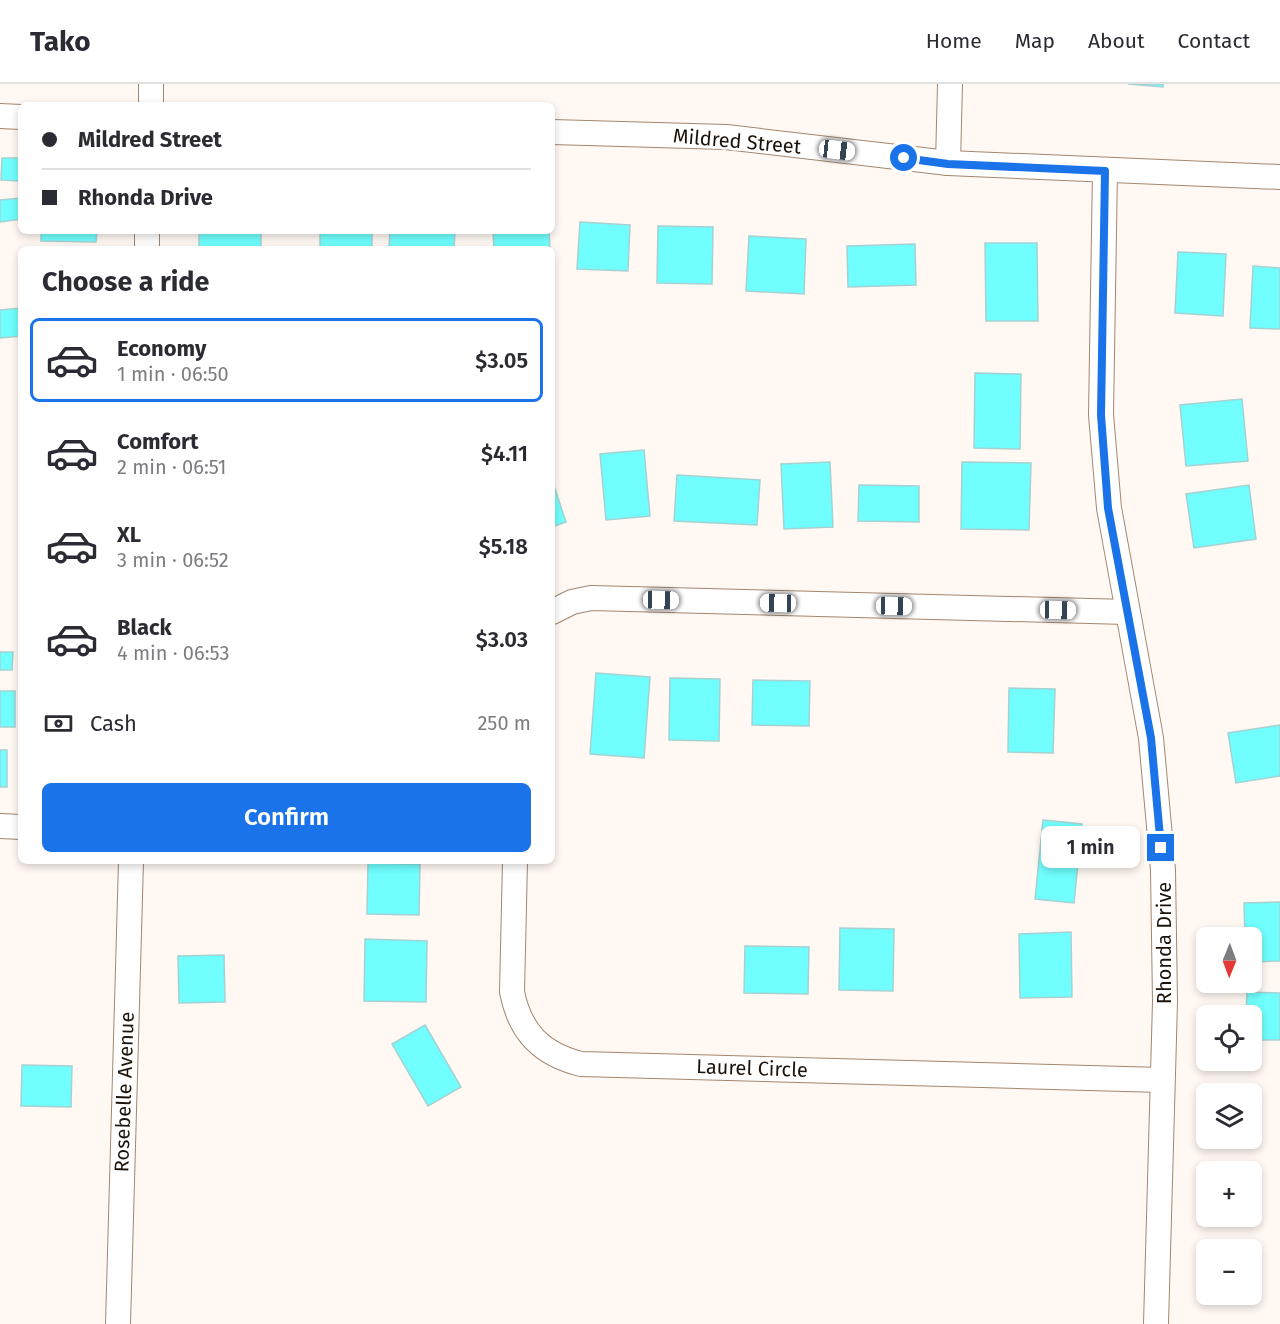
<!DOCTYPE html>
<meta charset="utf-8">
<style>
body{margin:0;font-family:"Fira Sans",sans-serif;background:#f7f7f7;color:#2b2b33;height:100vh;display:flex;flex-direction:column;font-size:22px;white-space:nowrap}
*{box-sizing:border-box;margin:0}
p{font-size:20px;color:#7c7c81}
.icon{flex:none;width:33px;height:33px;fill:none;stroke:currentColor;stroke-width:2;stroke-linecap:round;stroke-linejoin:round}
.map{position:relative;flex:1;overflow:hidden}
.side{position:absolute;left:18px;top:162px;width:537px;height:618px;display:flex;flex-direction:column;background:#fff;border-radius:9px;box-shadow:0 3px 9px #0003}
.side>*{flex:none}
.hud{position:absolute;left:18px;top:18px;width:537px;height:132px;border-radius:9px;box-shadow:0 3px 9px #0003;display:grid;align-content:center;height:132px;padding:0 24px;background:#fff}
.needle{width:39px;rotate:181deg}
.controls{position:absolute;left:1196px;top:843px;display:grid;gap:12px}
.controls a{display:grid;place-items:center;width:66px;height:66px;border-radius:9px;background:#fff;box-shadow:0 3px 9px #0003;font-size:30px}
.end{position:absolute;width:27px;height:27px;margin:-14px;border:8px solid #1a73e8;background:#fff;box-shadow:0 0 0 3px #fff}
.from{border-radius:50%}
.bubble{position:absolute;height:42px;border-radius:9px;background:#fff;box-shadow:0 3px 9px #0003;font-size:20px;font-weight:600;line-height:42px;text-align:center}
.car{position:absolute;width:18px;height:36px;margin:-18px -9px;border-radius:8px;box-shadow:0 0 4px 2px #0007;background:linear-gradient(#fff 24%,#345 0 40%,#fff 0 76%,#345 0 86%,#fff 0)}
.hud b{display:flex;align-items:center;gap:21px;height:57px;font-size:22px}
.hud b+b{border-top:2px solid #e1e1e2}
.hud i{width:15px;height:15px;background:#2b2b33}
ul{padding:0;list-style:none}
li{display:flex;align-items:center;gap:18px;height:84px;margin:0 12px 9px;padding:0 12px;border:3px solid transparent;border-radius:9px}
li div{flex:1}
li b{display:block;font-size:22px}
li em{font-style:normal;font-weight:600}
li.active{border-color:#1a73e8}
li>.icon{width:54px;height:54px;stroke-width:1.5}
h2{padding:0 24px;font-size:27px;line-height:72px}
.pay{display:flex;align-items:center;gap:15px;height:66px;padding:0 24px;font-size:22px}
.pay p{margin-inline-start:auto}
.action{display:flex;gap:12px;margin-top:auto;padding:12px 24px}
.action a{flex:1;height:69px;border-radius:9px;background:#1a73e8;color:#fff;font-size:24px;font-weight:600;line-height:69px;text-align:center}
header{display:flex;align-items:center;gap:36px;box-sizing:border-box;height:84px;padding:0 30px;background:#fff;border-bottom:2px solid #e1e1e2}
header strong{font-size:28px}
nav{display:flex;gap:33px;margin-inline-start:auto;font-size:21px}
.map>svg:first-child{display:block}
.building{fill:#70fefe;stroke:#a4d2d2;stroke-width:1.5}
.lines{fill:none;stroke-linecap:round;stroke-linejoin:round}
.minor-casing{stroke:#a3866f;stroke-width:26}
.minor{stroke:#fff;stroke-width:24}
.route{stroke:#1a73e8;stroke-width:8}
.labels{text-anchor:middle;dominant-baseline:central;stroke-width:5;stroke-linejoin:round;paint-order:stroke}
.street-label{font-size:20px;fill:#1d1209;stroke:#fff}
</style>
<header>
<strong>Tako</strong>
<nav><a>Home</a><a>Map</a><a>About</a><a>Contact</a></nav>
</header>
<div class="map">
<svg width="1280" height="1240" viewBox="0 0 1280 1240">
<rect width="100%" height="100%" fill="#fff8f3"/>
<g class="building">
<polygon points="1128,0 1163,0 1163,3"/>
<polygon points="2,74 21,74 21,97 1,96"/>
<polygon points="21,114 21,135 0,138 0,116"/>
<polygon points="580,138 630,141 628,187 577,185"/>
<polygon points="658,142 713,143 712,200 657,199"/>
<polygon points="41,147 97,147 96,158 41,157"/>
<polygon points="199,147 261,147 261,164 199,163"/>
<rect x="320" y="147" width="52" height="18"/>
<polygon points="390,147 455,147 454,165 389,165"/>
<polygon points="493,147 549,147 550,165 494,165"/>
<polygon points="749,152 806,155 804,210 746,207"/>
<polygon points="985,159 1037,159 1038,237 986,237"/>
<polygon points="915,160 916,201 848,203 847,162"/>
<polygon points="1178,168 1226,170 1223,232 1175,229"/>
<polygon points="1253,182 1280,184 1280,245 1250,244"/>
<polygon points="21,224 21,252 0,254 0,226"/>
<polygon points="975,289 1021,290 1020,365 974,364"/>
<polygon points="1242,315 1248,377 1186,382 1180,321"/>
<polygon points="644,366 650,432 606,436 600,370"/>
<polygon points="830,378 833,443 784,445 781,380"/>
<polygon points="962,378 1031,379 1029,446 961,445"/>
<polygon points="677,391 760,396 757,441 674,437"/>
<polygon points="552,396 566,438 552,443"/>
<polygon points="859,401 919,402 919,438 858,437"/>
<polygon points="1249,401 1256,455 1194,464 1186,410"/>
<polygon points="0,568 13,568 12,586 0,586"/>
<polygon points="596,589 650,593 644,674 590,670"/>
<polygon points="670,594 720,595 719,657 669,656"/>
<polygon points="753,596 810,597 809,642 752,641"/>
<polygon points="1009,604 1055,605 1053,669 1008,668"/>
<rect x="0" y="607" width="15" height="36"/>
<polygon points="1280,641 1280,692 1236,699 1228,649"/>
<rect x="0" y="666" width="7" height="37"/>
<polygon points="1043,736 1082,740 1074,819 1035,815"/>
<polygon points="368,779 420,780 419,831 367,830"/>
<polygon points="1280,818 1280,877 1251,878 1251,854 1245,854 1244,819"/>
<polygon points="840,844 894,845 893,907 839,906"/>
<polygon points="1071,848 1072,913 1020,914 1019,850"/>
<polygon points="365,855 427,857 426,918 364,917"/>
<polygon points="745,862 809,863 808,910 744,909"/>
<polygon points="224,871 225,918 179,919 178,872"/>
<polygon points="1247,908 1280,909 1280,956 1251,956 1251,932 1246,932"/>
<polygon points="425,941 461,1003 428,1022 392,960"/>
<polygon points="22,981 72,982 71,1023 21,1022"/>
</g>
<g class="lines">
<defs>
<g id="minor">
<polyline points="151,21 151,0"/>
<polyline points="0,32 21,33"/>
<polyline points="552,48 726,53 948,79 1280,93"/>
<polyline points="948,79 950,0"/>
<polyline points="1105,87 1101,331 1109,424 1151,654 1163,786 1165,918 1156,1240"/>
<polyline points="147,165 147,147"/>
<polyline points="552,528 572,518 591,514 1127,528"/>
<polyline points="0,742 21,743"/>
<path d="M515,777L512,908C520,948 541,970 581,980L1162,996"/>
<polyline points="118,1240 131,777"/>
</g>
</defs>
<use href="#minor" class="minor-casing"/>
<use href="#minor" class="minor"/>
</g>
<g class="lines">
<polyline class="route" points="904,74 948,80 1105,87 1101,331 1108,424 1151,654 1161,764"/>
</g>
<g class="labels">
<g class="street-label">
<text transform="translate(737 57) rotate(5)">Mildred Street</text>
<text transform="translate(1164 859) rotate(-90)">Rhonda Drive</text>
<text transform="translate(752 984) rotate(2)">Laurel Circle</text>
<text transform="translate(124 1008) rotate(-88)">Rosebelle Avenue</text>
</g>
</g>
</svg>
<div class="controls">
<a><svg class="needle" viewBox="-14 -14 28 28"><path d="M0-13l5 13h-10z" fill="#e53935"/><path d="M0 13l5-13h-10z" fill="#7c7c81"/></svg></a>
<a><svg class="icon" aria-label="locate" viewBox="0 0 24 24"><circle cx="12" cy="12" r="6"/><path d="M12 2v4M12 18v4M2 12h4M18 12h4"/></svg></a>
<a><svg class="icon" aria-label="layers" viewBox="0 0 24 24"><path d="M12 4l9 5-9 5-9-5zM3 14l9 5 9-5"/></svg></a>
<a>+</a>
<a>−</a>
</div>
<i class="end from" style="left:904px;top:74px"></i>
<i class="end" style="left:1161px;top:764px"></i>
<div class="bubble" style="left:1041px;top:742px;width:99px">1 min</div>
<i class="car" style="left:837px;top:66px;rotate:97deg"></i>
<i class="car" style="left:661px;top:516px;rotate:91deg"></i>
<i class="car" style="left:778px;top:519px;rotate:271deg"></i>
<i class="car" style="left:894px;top:522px;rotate:91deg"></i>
<i class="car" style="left:1058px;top:526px;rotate:91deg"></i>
<div class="hud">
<b><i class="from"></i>Mildred Street</b>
<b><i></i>Rhonda Drive</b>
</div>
<section class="side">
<h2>Choose a ride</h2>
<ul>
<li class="active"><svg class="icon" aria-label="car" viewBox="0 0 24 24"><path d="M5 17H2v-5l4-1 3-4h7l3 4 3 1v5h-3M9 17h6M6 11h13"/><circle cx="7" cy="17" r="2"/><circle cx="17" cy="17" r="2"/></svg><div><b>Economy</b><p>1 min · 06:50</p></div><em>$3.05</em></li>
<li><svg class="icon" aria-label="car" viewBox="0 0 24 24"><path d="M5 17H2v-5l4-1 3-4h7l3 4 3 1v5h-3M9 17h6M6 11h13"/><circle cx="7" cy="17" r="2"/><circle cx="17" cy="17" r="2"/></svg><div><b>Comfort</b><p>2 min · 06:51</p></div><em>$4.11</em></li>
<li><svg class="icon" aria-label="car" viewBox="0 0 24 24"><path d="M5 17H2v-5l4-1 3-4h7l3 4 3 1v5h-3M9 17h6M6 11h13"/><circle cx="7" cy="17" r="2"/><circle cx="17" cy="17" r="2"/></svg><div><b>XL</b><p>3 min · 06:52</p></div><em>$5.18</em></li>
<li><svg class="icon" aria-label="car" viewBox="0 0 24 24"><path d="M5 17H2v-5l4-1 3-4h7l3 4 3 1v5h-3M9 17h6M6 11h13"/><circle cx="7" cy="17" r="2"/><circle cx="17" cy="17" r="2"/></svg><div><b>Black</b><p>4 min · 06:53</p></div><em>$3.03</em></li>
</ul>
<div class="pay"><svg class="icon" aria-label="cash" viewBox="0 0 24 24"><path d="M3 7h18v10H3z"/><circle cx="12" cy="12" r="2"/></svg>Cash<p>250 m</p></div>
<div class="action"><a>Confirm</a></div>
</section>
</div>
